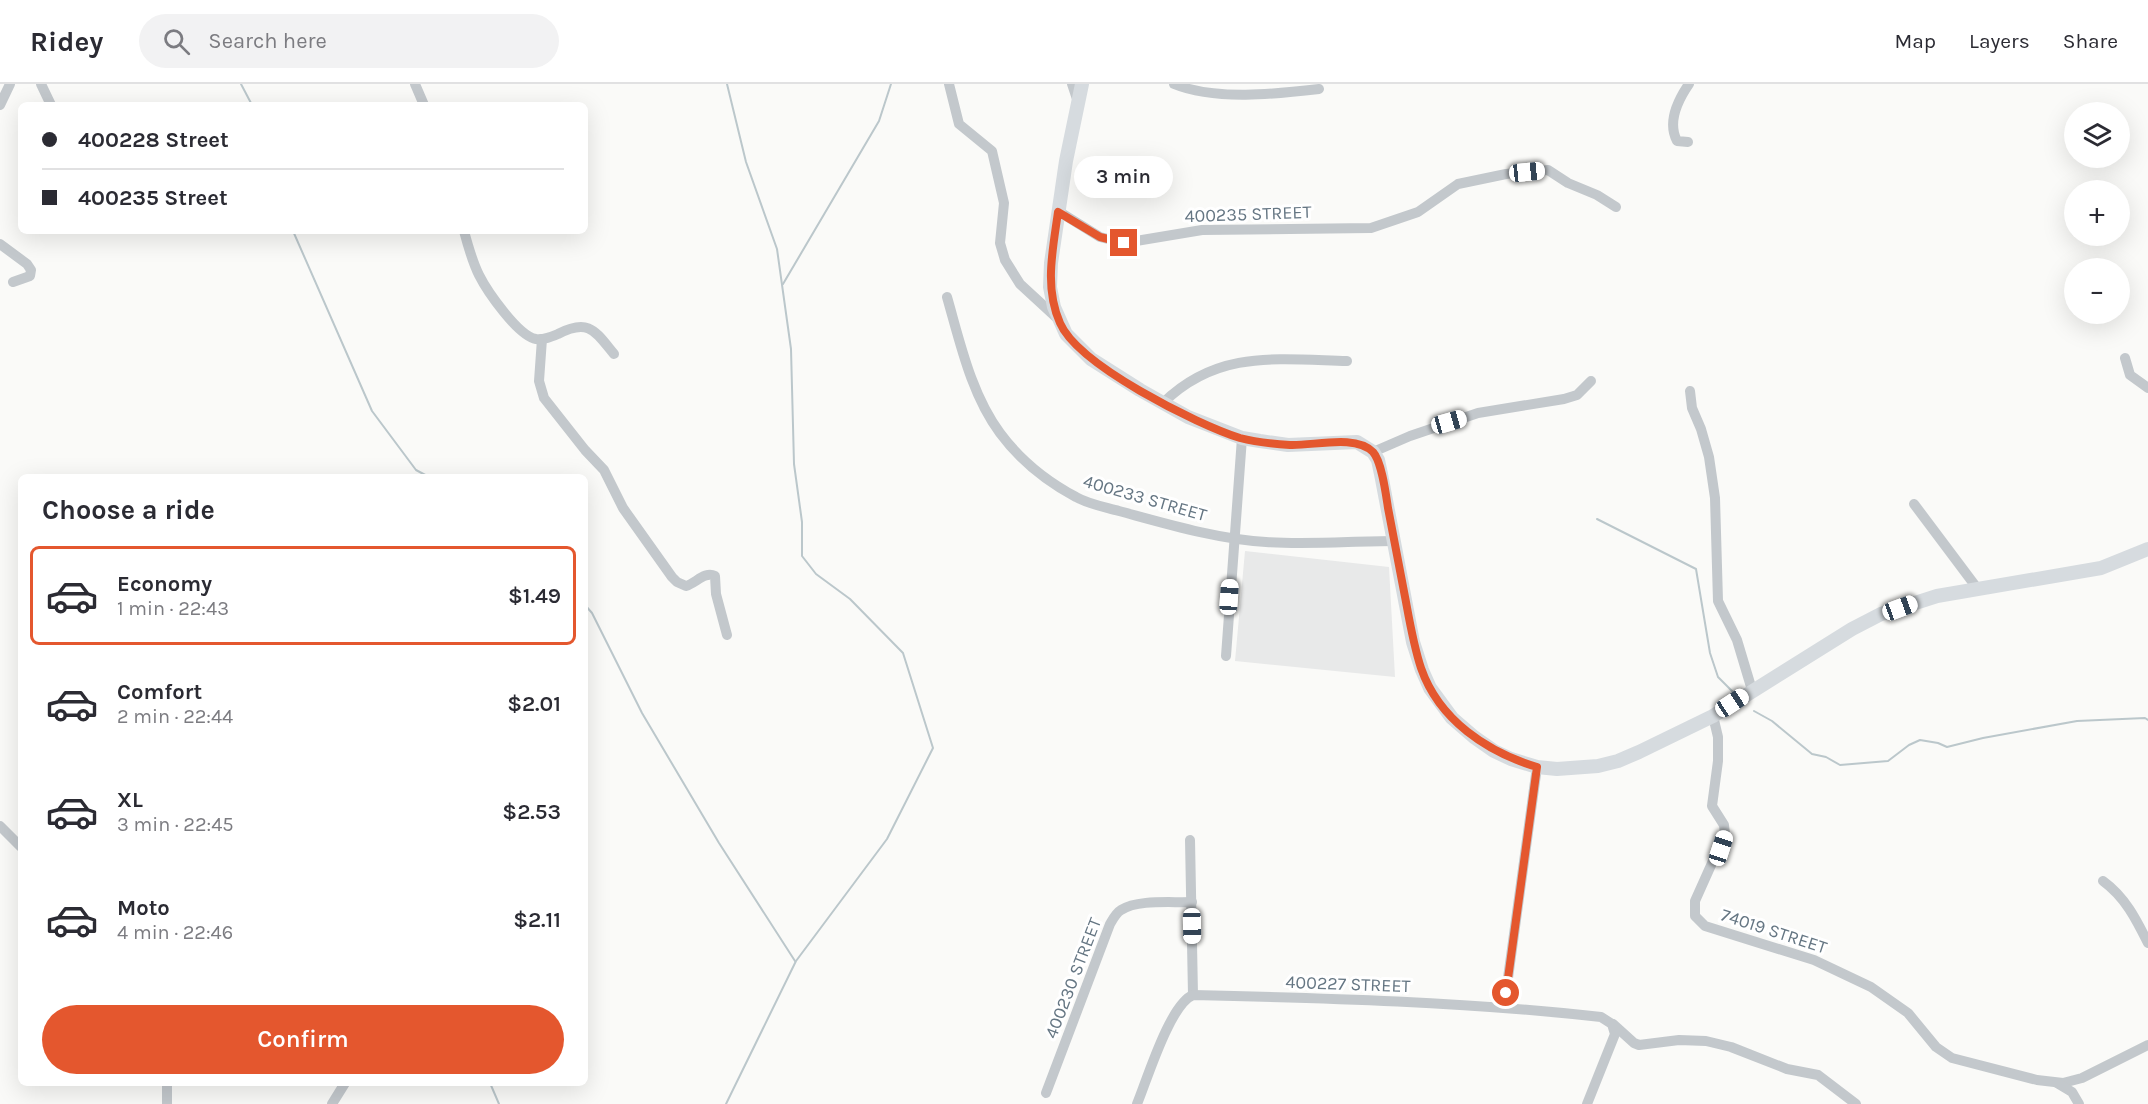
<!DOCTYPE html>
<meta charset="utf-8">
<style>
body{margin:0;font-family:Karla,sans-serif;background:#f2f2f3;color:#2b2b33;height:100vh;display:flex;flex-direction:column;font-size:22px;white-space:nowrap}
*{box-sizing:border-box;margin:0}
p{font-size:20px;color:#7c7c81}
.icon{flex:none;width:33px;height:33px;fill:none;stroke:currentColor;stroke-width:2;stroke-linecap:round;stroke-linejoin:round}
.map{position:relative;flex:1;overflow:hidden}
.panel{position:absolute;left:18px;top:390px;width:570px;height:612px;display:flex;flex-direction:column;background:#fff;border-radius:9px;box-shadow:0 6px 24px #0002}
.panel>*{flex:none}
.guide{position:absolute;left:18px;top:18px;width:570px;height:132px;border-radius:9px;box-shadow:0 6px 24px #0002;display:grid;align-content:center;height:132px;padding:0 24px;background:#fff}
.fabs{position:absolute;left:2064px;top:18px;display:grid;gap:12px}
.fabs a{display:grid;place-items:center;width:66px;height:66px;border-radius:50%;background:#fff;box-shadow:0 6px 24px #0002;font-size:30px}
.end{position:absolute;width:27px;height:27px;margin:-14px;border:8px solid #e4572e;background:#fff;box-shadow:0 0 0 3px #fff}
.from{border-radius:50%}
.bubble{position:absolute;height:42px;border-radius:21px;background:#fff;box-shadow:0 6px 24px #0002;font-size:20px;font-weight:600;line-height:42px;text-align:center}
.car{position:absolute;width:18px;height:36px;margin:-18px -9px;border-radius:8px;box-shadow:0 0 4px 2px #0007;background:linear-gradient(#fff 24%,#345 0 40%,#fff 0 76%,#345 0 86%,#fff 0)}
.guide b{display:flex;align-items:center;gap:21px;height:57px;font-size:22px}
.guide b+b{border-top:2px solid #e1e1e2}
.guide i{width:15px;height:15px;background:#2b2b33}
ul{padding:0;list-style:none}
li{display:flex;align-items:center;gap:18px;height:99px;margin:0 12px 9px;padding:0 12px;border:3px solid transparent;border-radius:9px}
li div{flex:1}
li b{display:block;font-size:22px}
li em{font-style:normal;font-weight:600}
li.selected{border-color:#e4572e}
li>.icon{width:54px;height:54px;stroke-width:1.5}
h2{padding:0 24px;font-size:27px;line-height:72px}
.primary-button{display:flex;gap:12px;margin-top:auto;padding:12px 24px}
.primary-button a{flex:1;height:69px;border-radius:36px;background:#e4572e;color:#fff;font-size:24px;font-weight:600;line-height:69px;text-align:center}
header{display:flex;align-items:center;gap:36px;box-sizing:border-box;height:84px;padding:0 30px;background:#fff;border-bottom:2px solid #e1e1e2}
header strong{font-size:28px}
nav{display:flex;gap:33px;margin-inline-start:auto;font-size:21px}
.search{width:420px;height:54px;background:#f2f2f3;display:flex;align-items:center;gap:15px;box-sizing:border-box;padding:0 21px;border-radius:33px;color:#7c7c81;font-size:22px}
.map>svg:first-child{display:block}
.built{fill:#e8e9e9}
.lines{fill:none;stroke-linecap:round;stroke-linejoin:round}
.stream{stroke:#bbc7cb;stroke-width:2}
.street{stroke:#c3c8cc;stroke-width:10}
.secondary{stroke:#d6dbdf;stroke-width:14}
.route{stroke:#e4572e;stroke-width:8}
.labels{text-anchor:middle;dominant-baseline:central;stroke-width:6;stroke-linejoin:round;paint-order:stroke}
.street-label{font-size:18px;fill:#657683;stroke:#fff}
</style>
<header>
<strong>Ridey</strong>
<div class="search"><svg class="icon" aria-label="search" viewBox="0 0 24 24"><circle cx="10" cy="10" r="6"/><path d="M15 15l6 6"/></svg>Search here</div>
<nav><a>Map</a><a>Layers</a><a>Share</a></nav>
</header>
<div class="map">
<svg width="2148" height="1020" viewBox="0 0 2148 1020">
<rect width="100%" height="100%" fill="#fafaf8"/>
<polygon class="built" points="1245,467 1389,483 1395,593 1235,577"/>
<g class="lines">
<g class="stream">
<polyline points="241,0 252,21"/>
<polyline points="293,147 372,327 416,386 429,393"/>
<polyline points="783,200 879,37 891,0"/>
<polyline points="1597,435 1696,485 1710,569 1718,593 1736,611"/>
<polyline points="585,521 592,529 642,629 719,759 795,877"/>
<polyline points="1754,627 1772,637 1812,670 1826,673 1840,681 1888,677 1909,661 1920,656 1938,659 1947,663 1983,654 2077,637 2145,634 2148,636"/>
<polyline points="490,999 499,1020"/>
<polyline points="726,1020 796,877 887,755 933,664 903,569 850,515 816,490 802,472 802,438 794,380 791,265 777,165 746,78 727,0"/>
</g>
<g class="street">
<polyline points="41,0 51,21"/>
<polyline points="415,0 424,21"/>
<polyline points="949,0 959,40 992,67 1004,119 1000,159 1005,176 1020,200 1058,235"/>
<polyline points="1072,0 1078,18"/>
<path d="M1174,0C1215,17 1276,10 1319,5"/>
<polyline points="0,21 10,0"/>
<path d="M1688,58L1677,57C1667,38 1678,16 1689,0"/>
<polyline points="1058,127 1100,153 1124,159 1202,146 1371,144 1418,128 1458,100 1506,90 1548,86 1568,99 1597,111 1616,123"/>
<path d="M464,147C468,162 472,177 479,191C487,207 518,252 536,255C544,256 551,253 558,250C589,234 595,247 614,270"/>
<polyline points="0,160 27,180 31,186 30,192 13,198"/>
<path d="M947,213C960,258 971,310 1000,349C1020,376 1046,397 1076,413C1088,420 1105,423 1119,427C1167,440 1217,455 1266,458C1308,461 1352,457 1394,457"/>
<path d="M542,255L539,297L544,314L585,366L604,386L623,424L672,493L677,498L686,502C696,499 705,487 715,492L716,510L727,551"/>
<polyline points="2125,274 2130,291 2148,304"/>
<polyline points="1690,307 1692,324 1701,345 1709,373 1715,414 1718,517 1737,556 1752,606"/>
<path d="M1163,319C1217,266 1276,275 1347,277"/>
<polyline points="1373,368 1410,352 1478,329 1564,315 1577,311 1591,297"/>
<polyline points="1914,420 1977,504"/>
<polyline points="1226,572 1242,354"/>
<polyline points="1713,632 1718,653 1718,677 1712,722 1724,741 1725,750 1695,817 1695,832 1705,842 1814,876 1871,903 1908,929 1936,963 1952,974 2037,996 2063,999 2082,994 2148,961"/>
<polyline points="0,742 21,763"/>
<polyline points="1190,756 1193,911"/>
<path d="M2103,797C2125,813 2136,835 2148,859"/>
<polyline points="1504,923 1537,683"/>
<polyline points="1613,940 1634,959 1639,961 1679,956 1706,957 1731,963 1787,985 1818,991 1856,1020"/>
<polyline points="167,999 167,1020"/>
<polyline points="2057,999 2072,1008 2079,1020"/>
<path d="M1046,1009L1110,840C1113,835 1116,829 1121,826C1138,815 1172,819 1192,818"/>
<polyline points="332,1020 345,999"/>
<path d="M1137,1020C1147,996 1170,920 1193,911C1329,914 1466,918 1601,933L1612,940L1615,950L1587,1020"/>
</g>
<polyline class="secondary" points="1082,0 1066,77 1051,179 1050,203 1054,223 1066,250 1091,275 1140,306 1188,333 1242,354 1260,357 1288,361 1357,358 1373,368 1378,376 1381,390 1413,558 1422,586 1430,604 1452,634 1474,653 1494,667 1511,675 1537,683 1557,685 1598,682 1618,677 1639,668 1713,632 1852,545 1881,530 1937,512 2101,484 2148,465"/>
</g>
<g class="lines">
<path class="route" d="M1124,159L1100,153L1058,128C1053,165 1044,203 1060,239C1078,281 1196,340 1240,354C1255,358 1274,360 1290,361C1314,362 1355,350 1373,368C1382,378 1386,411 1388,424C1394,456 1400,487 1406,518C1410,540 1414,563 1421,584C1439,636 1487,668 1537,683L1506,909"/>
</g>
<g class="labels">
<g class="street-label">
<text transform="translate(1248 130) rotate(-2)">400235 STREET</text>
<text transform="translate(1145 414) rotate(16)">400233 STREET</text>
<text transform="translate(1774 847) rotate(18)">74019 STREET</text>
<text transform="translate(1073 894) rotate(-69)">400230 STREET</text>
<text transform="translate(1348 900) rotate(2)">400227 STREET</text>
</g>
</g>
</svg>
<div class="fabs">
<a><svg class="icon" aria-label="layers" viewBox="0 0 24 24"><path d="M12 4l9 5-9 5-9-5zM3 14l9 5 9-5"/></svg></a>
<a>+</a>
<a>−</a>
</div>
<i class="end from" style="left:1506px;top:909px"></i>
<i class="end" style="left:1124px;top:159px"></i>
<div class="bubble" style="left:1074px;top:72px;width:99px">3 min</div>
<i class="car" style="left:1527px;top:88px;rotate:84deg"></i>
<i class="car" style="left:1449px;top:338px;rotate:74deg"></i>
<i class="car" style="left:1229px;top:513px;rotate:4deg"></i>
<i class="car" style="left:1900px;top:524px;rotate:70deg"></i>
<i class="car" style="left:1732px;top:619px;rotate:57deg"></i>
<i class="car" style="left:1721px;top:764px;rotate:18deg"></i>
<i class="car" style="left:1192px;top:842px;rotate:179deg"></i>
<div class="guide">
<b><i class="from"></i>400228 Street</b>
<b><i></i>400235 Street</b>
</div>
<section class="panel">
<h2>Choose a ride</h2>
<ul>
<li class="selected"><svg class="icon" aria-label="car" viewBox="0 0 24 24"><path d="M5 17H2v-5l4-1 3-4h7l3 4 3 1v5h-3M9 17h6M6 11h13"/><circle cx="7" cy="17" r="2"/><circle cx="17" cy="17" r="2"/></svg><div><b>Economy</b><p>1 min · 22:43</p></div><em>$1.49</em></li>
<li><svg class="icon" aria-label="car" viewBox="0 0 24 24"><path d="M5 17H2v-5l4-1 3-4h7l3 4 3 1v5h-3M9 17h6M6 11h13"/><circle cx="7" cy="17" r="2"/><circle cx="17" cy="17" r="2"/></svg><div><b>Comfort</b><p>2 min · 22:44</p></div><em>$2.01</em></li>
<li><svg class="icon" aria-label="car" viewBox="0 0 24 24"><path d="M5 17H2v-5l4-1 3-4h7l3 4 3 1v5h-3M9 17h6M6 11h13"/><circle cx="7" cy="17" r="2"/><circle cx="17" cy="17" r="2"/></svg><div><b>XL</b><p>3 min · 22:45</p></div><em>$2.53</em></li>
<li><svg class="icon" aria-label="car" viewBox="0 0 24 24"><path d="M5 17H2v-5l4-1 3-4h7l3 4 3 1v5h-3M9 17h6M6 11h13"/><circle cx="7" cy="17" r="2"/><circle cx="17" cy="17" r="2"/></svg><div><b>Moto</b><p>4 min · 22:46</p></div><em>$2.11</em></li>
</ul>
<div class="primary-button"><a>Confirm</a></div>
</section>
</div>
